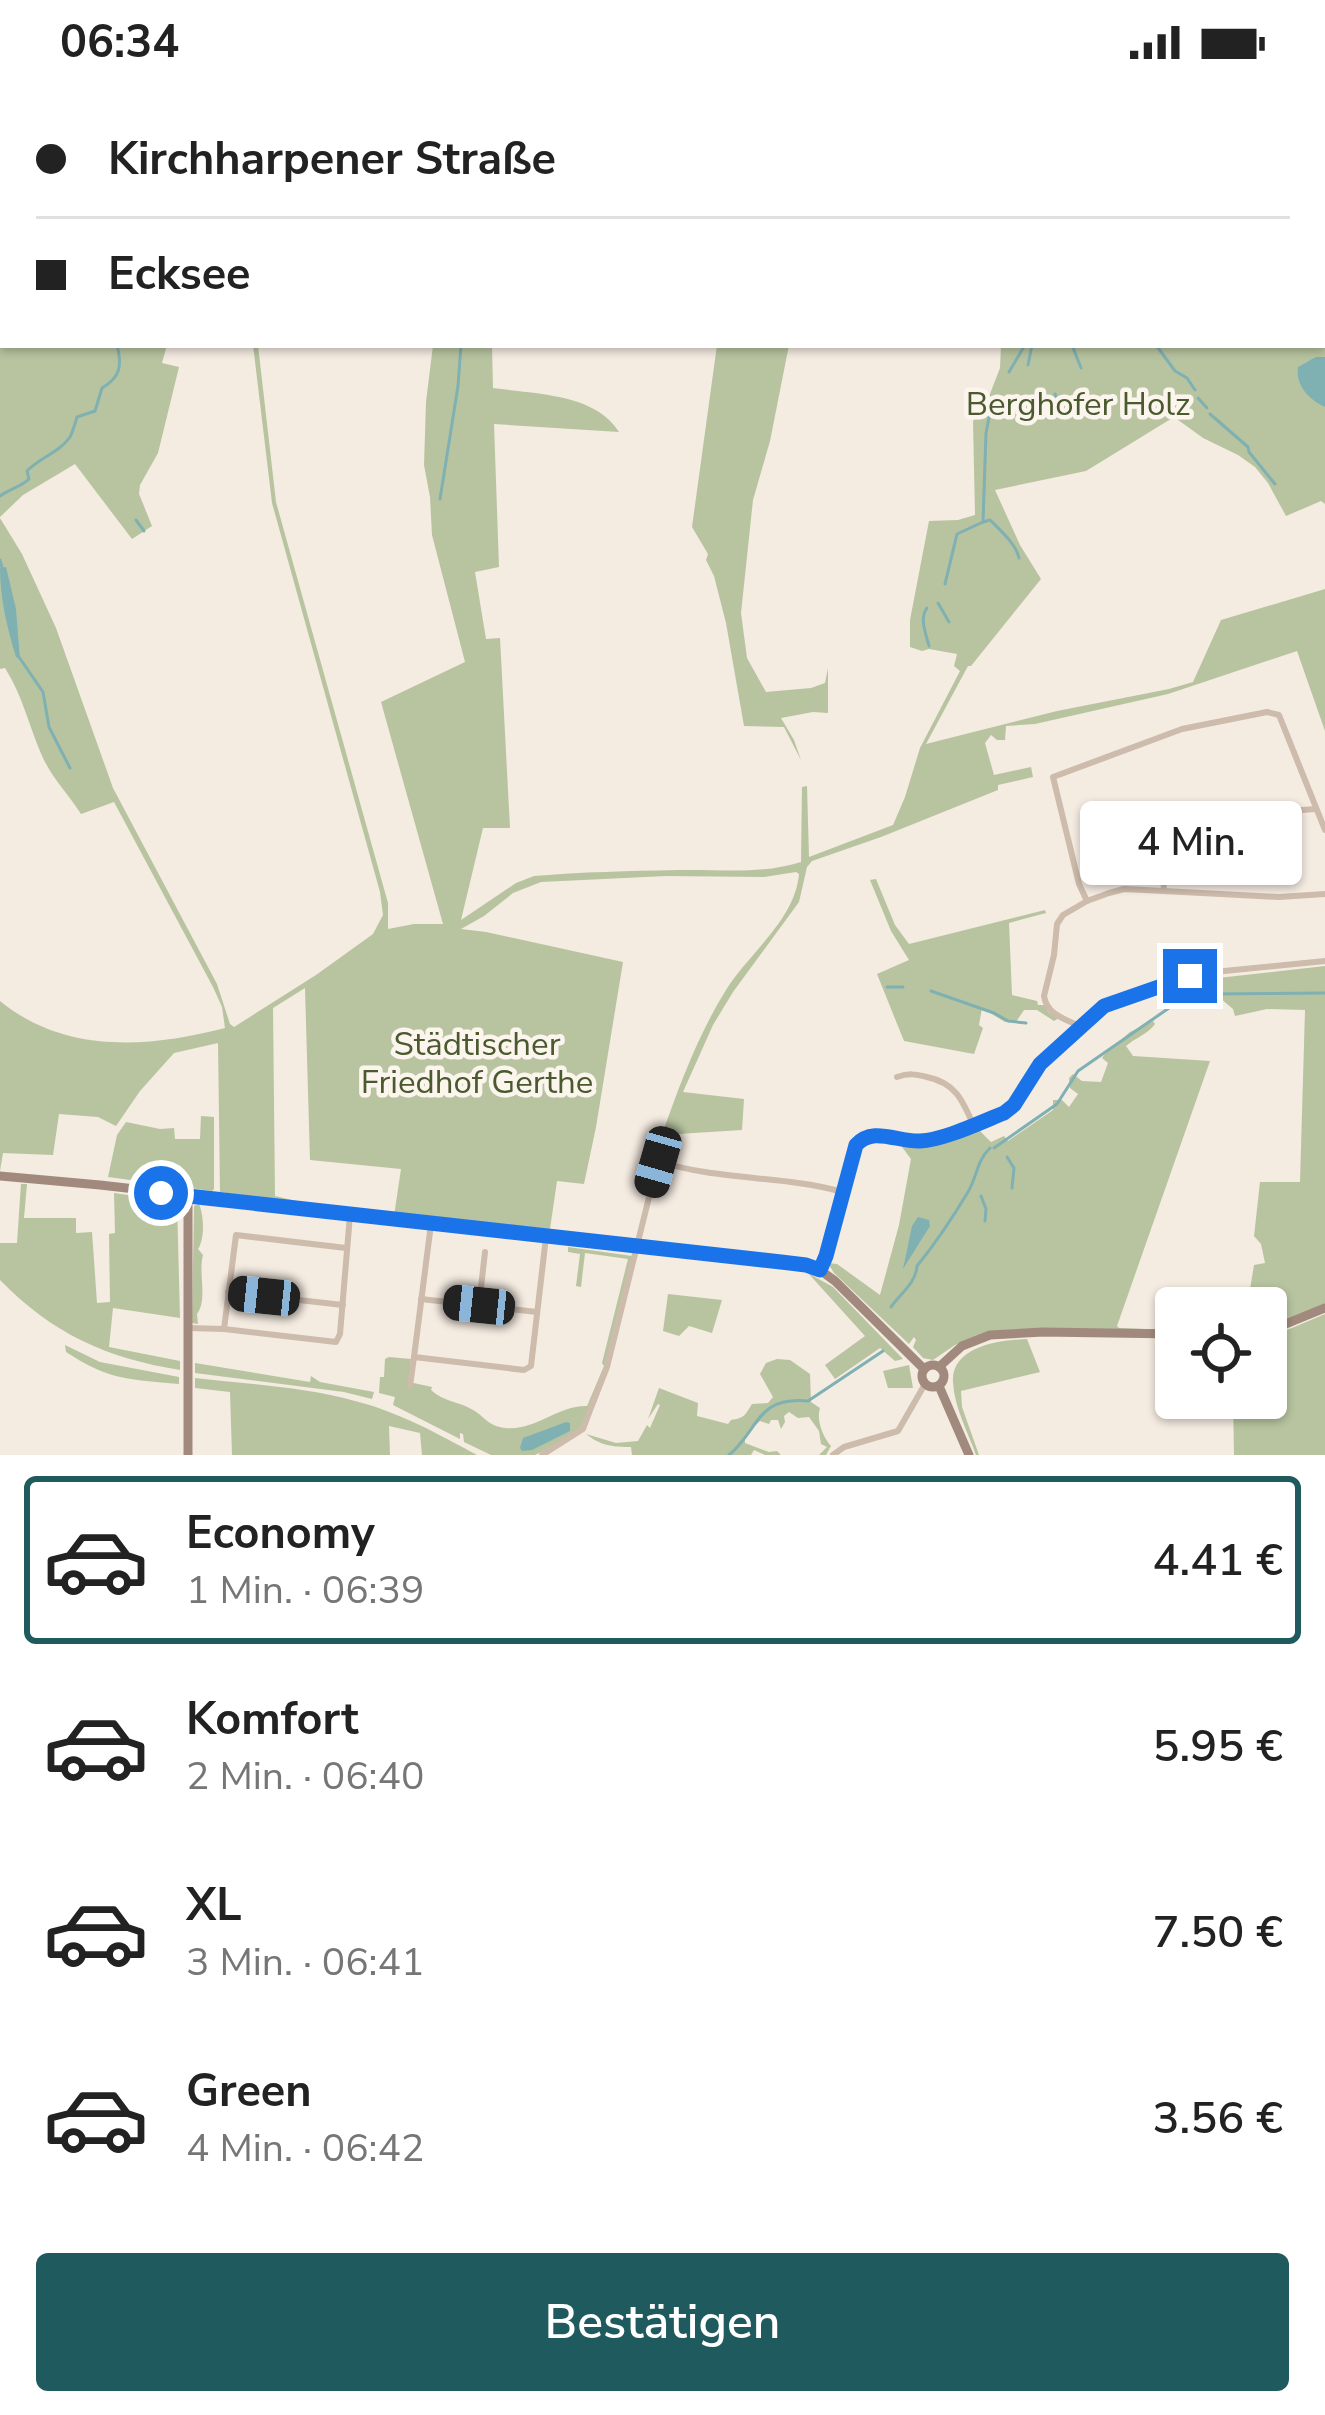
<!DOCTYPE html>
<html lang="de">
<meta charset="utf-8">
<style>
body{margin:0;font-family:"Nunito Sans",sans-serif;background:#f6f6f6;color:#222;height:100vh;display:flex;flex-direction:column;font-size:45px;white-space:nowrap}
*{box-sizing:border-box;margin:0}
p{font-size:39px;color:#767676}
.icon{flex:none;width:66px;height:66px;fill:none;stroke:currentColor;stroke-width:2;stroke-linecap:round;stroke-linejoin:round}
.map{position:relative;height:1371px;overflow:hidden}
.details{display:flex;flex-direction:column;background:#fff;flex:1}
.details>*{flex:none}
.top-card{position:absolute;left:0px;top:0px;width:1326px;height:264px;box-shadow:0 3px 9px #0004;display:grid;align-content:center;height:264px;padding:0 36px;background:#fff}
.controls{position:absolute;left:1155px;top:1203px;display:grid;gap:24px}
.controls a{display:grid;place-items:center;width:132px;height:132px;border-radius:12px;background:#fff;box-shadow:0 3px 9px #0004;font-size:60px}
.end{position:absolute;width:54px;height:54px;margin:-27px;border:15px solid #1a73e8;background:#fff;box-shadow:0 0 0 6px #fff}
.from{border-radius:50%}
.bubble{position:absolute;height:84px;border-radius:12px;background:#fff;box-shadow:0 3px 9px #0004;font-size:39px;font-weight:600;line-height:84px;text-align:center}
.car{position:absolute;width:36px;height:72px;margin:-36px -18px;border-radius:15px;box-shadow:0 0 9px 3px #0007;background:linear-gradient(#222 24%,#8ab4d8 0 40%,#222 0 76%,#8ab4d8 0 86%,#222 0)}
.top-card b{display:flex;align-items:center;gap:42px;height:114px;font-size:45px}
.top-card b+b{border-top:3px solid #e0e0e0}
.top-card i{width:30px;height:30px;background:#222}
ul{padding:21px 0 0;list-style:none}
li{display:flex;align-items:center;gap:36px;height:168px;margin:0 24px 18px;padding:0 12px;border:6px solid transparent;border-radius:12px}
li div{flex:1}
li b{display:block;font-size:45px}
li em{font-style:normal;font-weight:600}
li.current{border-color:#1f5a5e}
li>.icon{width:108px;height:108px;stroke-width:1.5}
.action{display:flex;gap:24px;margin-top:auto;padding:24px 36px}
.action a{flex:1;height:138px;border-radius:12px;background:#1f5a5e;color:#fff;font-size:48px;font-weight:600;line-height:138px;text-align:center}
.status{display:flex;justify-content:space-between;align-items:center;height:84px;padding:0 60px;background:#fff;direction:ltr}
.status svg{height:33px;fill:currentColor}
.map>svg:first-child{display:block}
.green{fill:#b8c4a0}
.water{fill:#7fb0b2}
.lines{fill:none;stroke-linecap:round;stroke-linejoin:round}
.stream{stroke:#7fb0b2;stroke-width:3}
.street{stroke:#cdbbac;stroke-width:6}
.secondary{stroke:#a18a7d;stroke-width:9}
.route{stroke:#1a73e8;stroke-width:15}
.labels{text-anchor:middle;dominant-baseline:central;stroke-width:9;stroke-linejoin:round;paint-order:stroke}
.park-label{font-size:33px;fill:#4a5a2e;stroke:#fbf5ee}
</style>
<div class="status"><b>06:34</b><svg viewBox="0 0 49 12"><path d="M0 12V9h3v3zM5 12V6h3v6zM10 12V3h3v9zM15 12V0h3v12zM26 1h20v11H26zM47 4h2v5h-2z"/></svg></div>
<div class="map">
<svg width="1325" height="1371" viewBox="0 0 1325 1371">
<rect width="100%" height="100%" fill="#f4ebe1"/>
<g class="green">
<polygon points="105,0 1195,0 1191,3 106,3"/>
<polygon points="0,51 3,51 3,261 167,261 162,279 179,283 158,369 140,401 139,410 152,442 132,455 75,380 23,411 0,433"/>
<path d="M1325,55V420L1321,417L1286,432L1268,399L1255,383L1238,371L1203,354L1174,333L1086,387L995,406L1020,461L1041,495L971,582H968L926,660L1057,627L1169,605L1193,598L1221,536L1325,505V647L1297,567L1168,610L1035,640L1006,642L1005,656H997L991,651L985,659L994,691L1031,683L1033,693L998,701V706L881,753L812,777L807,783L799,818L733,908L713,941L683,1008L744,1015L742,1046L662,1051C679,1002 698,951 726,906C749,869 795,836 799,790L796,788L764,793L666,792L541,798L513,809L484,832L461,845L486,848L623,878L596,1043L584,1100L557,1097L550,1145L474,1137L467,1140L468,1136L447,1134V1138L394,1132L401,1085L310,1076L305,904L273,924L275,1112L309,1120L220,1108L218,959L174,969L140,1007L116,1042L98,1033L59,1030L53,1071L3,1069L0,1087V917C65,970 148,964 225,944L222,923L213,903L114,718L81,730C69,711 53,695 43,674C29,643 23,612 5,584L0,585V434L22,470L56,544L113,704L217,900L230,940L234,943L316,891L373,850L383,831L380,808L272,419L253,261H258L276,418L388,819V845L414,840H443L381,618L465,578L432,451L430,413L424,381L426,318L433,261H492L493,304C534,310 595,309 619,348L494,340L499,483L475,488L486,555L500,554L510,744H483L461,836L516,799L534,792C581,788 630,787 678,786C720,785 760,791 801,778L802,703L807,702L809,773L893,741L905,713L920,664L960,587L954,582L957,570L929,565L922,567L910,563V536L929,437L958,436L975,431L973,337L988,315L1000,284L1001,261H1323Z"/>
<polygon points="717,261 789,261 770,357 753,416 741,529 747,574 766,608 811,604 825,599 828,584 828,629 813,628 781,634 794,656 801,676 784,643 744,642 726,539 714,492 706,476 708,470 692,443"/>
<polygon points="876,795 895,841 909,860 1045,826 1046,829 1009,839 1012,911 1037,917 1038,921 1046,921 1048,928 1059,934 1054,937 1037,926 1024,926 1016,938 1005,938 982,924 979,941 983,944 974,970 904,957 877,890 909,876 891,847 870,796"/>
<polygon points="1325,882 1325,1222 1266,1246 1266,1224 1247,1224 1254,1181 1265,1179 1261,1160 1254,1152 1260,1098 1300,1098 1305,926 1267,925 1235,932 1233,925 1220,914 1218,894"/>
<path d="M1153,937L1155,940C1148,950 1135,954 1126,962L1133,972L1210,977L1117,1242L1119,1244L1175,1246L979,1251L955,1261L933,1276L923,1274L913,1263L916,1256L914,1253L909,1260L834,1189L828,1179L837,1180L880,1211L899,1141L911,1075L899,1059L928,1062L979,1046L991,1058L1004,1052L1008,1057L1053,1026V1016H1062L1069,1023L1078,1010L1070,1004L1069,994L1073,990L1082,997L1101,998L1108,979L1102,974L1105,970L1130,948Z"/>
<polygon points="201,1032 214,1033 214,1105 212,1107 108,1093 117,1051 126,1038 160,1045 174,1044 175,1055 200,1055"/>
<path d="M21,1100H27L24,1134H76V1149L92,1148L97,1219L110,1218L109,1150L115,1149L114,1109L177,1118L180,1234L113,1224L109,1263L180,1277V1286C106,1274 53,1250 0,1196V1159H17Z"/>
<path d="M199,1120C204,1132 205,1154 198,1165L203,1171C198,1190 208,1215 197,1230L198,1240L192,1239L194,1122Z"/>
<path d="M568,1163L632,1172L605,1282L581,1343L554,1362L535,1371H491L464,1358L463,1350L460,1349V1355L393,1321L395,1313L379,1309L380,1293H384L385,1275L389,1273L411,1275L409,1298L432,1303L431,1306C444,1318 458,1317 473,1326C481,1330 487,1339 496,1342C530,1353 555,1321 587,1322L604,1282L602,1279L628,1175L585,1169L581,1203L576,1202L580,1170L568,1168Z"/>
<polygon points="808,1189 833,1203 903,1275 895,1277 880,1264 835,1295 825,1281 865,1252"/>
<polygon points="668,1210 722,1216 712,1249 689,1242 679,1252 663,1247"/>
<polygon points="1325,1230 1325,1371 1234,1371 1233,1314 1266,1314 1266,1255"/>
<path d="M1027,1255L1040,1288L961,1307L962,1323L979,1371H976C968,1348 954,1323 953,1298C951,1262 1000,1256 1027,1255Z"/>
<path d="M65,1261L100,1278L179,1293V1300C129,1295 110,1297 66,1268Z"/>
<path d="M777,1275L790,1276L810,1290L811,1318L820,1324C816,1336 823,1353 831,1362L826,1371H819L827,1363L821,1360L819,1347L809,1333L798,1334L789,1328L784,1332L785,1338L781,1345L778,1336H771L769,1340L760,1337L745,1351V1359L769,1368L777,1367L781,1371H765L754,1366L751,1371H632L631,1363C613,1363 601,1362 586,1350L616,1359L638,1357L647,1341L650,1344L660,1321L658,1320L648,1335L659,1304L698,1319L697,1332L728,1340L731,1336C745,1334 745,1331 752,1320L768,1319L773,1313L760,1290L766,1279Z"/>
<polygon points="195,1279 310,1298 311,1292 320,1298 374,1308 372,1315 344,1308 195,1289"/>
<polygon points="909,1281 913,1304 888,1304 883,1287"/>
<path d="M195,1294C248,1300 304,1303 355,1317C399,1328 438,1350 477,1371H422L420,1349L389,1342L390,1371H232L230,1308L195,1304Z"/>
</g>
<g class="water">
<path d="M1316,273H1325V323C1309,316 1295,301 1298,283Z"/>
<path d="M6,483L16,525L20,575L16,573C7,544 0,514 0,484Z"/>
<polygon points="918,1133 929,1136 930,1142 903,1185 912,1142"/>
<polygon points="566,1338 570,1339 570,1347 532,1366 522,1367 520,1364 523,1354"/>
</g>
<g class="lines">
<g class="stream">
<polyline points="297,0 303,3"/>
<polyline points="338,0 345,3"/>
<polyline points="701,0 708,0"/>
<polyline points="817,0 830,3"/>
<polyline points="973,0 984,3"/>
<polyline points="217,3 223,0"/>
<polyline points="505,3 505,0"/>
<polyline points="679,3 683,0"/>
<polyline points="832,3 850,0"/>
<polyline points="1171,3 1181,0"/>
<polyline points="1072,261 1081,284"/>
<polyline points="1156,261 1175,287 1187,294 1195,306"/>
<polyline points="1028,281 1032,261"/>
<polyline points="1009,288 1025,261"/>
<polyline points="1055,310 1063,334"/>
<polyline points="1198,314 1207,324"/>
<polyline points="1210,330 1248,363 1249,368 1275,400"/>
<path d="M0,412C9,405 21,403 29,395L27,387C39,374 60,368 70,353C73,347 75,340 77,333L95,327L102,304C121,293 122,281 117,261"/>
<polyline points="440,415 458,302 461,261"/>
<polyline points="136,436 144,447"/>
<path d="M983,438L990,436C1001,447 1016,460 1019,474"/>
<polyline points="0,476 3,487"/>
<polyline points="945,500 957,450 983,438 986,349 993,313"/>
<polyline points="938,519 949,538"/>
<path d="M927,524C919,534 926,550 929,562"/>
<polyline points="19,573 43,608 49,643 70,684"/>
<polyline points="887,903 903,903"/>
<polyline points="931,907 994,929 1008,937 1026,939"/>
<polyline points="1181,918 1206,910 1325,909"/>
<polyline points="994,1064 1057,1020 1078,987 1169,924"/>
<polyline points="1007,1073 1014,1084 1012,1104"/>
<polyline points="981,1112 986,1125 985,1137"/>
<path d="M891,1223C900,1210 916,1199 917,1182C935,1160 953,1133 968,1108C977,1093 977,1076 990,1064"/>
<path d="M729,1371C759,1346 756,1312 808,1317L883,1267"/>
</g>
<g class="street">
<polyline points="1315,725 1160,737 1164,807 1279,813 1325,810"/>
<polyline points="1160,737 1151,739 1153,773 1162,773"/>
<polyline points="1087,817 1079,800 1053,693 1182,645 1267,628 1279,631 1325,746"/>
<path d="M1080,942C1065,935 1047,931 1044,912L1054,871L1057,840L1063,831L1087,817L1109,809L1124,805L1164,807"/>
<path d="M897,993C909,989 915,990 927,993C955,999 962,1015 973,1040"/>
<polyline points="431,1140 414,1273 524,1286 531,1282 546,1153"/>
<path d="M820,1186L827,1172L856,1061C872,1042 898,1058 920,1057C944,1056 980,1038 1004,1029C1020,1018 1026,999 1037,984C1054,961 1091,928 1117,917L1204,889L1325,877"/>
<polyline points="228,1208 343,1221"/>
<polyline points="421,1215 537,1228"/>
<polyline points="479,1221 485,1168"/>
<polyline points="188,1244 224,1245 336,1258 340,1250 350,1131"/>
<polyline points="224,1245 236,1151 346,1164"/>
<polyline points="410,1302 414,1273"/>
<path d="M542,1371L583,1345L589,1329L607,1283L658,1077C718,1097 783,1091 843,1108"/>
<polyline points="833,1371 844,1363 898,1347 925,1300"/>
</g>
<g class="secondary">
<polyline points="0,1092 100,1101 805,1181 820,1186 835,1197 924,1285"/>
<polyline points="188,1112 188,1371"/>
<polyline points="1266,1248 1325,1224"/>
<circle cx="933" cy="1292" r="11"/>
<polyline points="939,1283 962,1262 990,1251 1043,1248 1176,1250"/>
<polyline points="939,1302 969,1371"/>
</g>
</g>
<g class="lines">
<path class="route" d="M161,1109L781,1178L806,1181L820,1186L826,1172L856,1061C873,1042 897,1058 920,1057C944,1056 981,1038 1004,1029L1014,1021L1040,980L1104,922L1190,892"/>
</g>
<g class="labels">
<g class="park-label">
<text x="1078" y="320">Berghofer Holz</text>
<text x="477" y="960">Städtischer<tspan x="477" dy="38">Friedhof Gerthe</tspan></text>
</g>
</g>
</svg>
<div class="controls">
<a><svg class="icon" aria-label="locate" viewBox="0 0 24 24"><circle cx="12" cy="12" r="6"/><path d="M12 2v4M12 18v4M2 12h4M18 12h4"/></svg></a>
</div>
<i class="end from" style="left:161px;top:1109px"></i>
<i class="end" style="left:1190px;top:892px"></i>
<div class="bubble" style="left:1080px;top:717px;width:222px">4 Min.</div>
<i class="car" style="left:658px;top:1078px;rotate:196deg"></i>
<i class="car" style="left:264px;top:1212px;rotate:276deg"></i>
<i class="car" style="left:479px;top:1221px;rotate:276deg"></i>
<div class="top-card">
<b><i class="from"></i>Kirchharpener Straße</b>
<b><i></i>Ecksee</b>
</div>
</div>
<section class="details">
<ul>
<li class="current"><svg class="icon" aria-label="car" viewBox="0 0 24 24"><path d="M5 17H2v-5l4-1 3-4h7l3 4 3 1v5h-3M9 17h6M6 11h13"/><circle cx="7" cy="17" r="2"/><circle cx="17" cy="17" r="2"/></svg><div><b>Economy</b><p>1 Min. · 06:39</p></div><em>4.41 €</em></li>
<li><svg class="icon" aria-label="car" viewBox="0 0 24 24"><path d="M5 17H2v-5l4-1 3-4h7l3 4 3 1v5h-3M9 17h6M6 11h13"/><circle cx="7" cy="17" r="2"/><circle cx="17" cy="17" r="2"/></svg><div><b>Komfort</b><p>2 Min. · 06:40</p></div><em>5.95 €</em></li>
<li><svg class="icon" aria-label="car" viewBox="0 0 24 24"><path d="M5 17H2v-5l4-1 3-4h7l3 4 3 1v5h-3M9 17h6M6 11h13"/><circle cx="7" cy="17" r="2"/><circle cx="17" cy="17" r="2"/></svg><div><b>XL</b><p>3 Min. · 06:41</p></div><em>7.50 €</em></li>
<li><svg class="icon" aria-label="car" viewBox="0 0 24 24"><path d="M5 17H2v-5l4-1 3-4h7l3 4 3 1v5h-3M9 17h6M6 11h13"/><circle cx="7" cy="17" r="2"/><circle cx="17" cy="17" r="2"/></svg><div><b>Green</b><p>4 Min. · 06:42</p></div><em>3.56 €</em></li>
</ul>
<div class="action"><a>Bestätigen</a></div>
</section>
